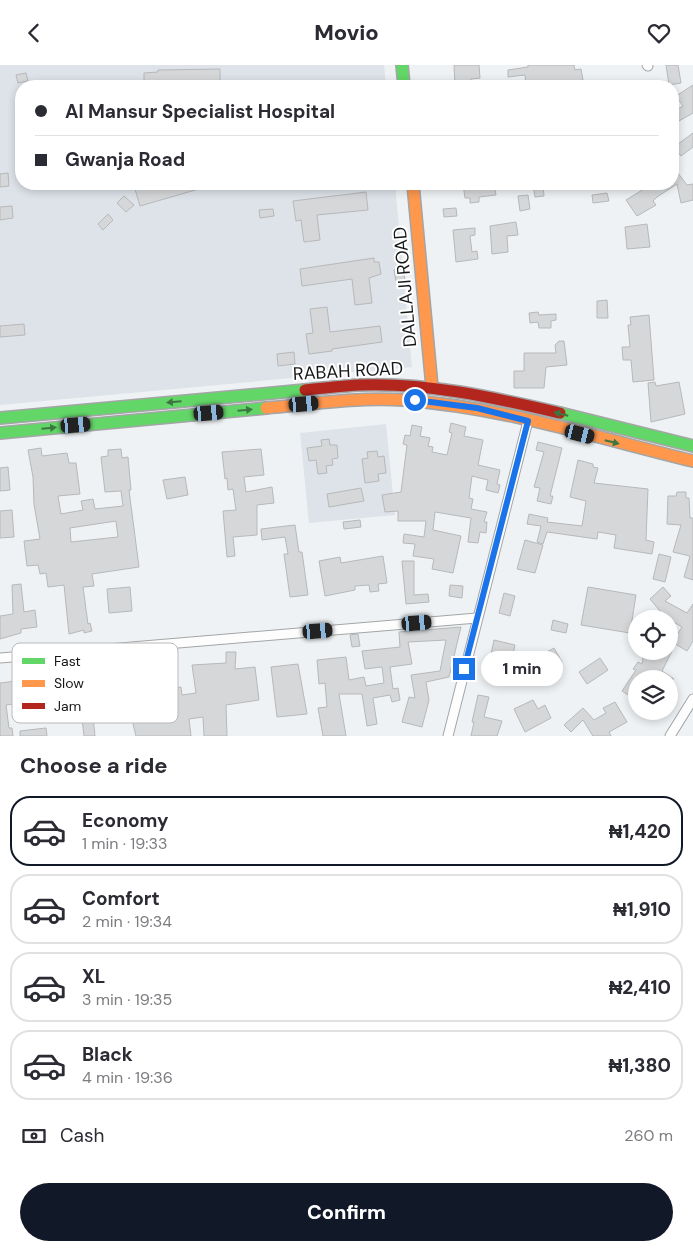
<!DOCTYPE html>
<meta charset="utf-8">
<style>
body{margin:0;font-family:"DM Sans",sans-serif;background:#f7f7f7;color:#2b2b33;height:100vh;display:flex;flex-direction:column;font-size:19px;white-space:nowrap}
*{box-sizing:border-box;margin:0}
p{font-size:16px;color:#7c7c81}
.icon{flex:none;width:28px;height:28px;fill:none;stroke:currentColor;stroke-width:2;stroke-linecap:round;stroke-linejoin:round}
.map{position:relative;height:671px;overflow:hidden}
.side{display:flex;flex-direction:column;background:#fff;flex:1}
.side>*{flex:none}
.hud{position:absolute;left:15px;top:15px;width:664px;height:110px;border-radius:20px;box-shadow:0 2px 8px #0003;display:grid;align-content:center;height:110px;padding:0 20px;background:#fff}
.buttons{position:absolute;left:628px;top:545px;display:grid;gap:10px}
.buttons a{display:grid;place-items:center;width:50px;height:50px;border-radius:50%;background:#fff;box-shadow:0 2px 8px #0003;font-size:25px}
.end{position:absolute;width:22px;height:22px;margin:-11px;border:6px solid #1a73e8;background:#fff;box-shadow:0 0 0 2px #fff}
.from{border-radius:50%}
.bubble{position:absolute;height:35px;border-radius:18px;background:#fff;box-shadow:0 2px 8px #0003;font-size:16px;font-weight:800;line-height:35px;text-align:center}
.car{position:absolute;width:15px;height:30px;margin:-15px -8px;border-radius:6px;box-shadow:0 0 4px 1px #0007;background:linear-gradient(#222 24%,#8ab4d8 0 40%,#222 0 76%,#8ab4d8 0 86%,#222 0)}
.hud b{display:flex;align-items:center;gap:18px;height:48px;font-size:19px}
.hud b+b{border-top:1px solid #e1e1e2}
.hud i{width:12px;height:12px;background:#2b2b33}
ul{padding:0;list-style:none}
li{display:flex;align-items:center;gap:15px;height:70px;margin:0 10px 8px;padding:0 10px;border:2px solid #e1e1e2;border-radius:20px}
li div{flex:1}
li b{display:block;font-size:19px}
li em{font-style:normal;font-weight:800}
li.on{border-color:#111827}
li>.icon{width:45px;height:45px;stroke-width:1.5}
h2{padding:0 20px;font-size:22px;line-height:60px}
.pay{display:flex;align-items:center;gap:12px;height:55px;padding:0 20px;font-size:19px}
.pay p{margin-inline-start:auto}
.cta{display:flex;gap:10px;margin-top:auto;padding:10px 20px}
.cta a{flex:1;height:58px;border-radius:30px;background:#111827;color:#fff;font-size:20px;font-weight:800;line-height:58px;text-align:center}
header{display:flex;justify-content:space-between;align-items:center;height:65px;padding:0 20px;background:#fff;font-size:22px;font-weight:800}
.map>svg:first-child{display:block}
.built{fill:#dde3e9}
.building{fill:#d6d7d9;stroke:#b7b8ba;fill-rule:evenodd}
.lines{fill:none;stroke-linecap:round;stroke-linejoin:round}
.street-casing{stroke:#a3a5a6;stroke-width:11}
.fast-casing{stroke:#a3a5a6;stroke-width:14}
.slow-casing{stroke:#a3a5a6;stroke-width:14}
.jam-casing{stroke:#a3a5a6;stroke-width:14}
.street{stroke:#fdfdfd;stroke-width:9}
.fast{stroke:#63d668;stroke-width:11}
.slow{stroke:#ff974d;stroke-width:11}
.jam{stroke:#b3261e;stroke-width:11}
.oneway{fill:#3c7640}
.route{stroke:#1a73e8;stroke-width:6}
.labels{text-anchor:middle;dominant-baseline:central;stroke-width:4;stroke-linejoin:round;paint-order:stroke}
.street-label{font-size:18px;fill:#161718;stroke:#fff}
.key{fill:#fff;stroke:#b9b9ba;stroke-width:1}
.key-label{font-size:14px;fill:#161718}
</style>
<header><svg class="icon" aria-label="back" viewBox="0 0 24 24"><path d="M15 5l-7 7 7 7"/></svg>Movio<svg class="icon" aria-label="heart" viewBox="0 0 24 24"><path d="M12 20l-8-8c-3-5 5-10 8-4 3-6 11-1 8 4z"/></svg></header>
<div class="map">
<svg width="693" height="671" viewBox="0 0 693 671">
<rect width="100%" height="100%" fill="#eff2f4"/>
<g class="built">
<polygon points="0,0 384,0 386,21 21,21 21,119 395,119 412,302 0,340"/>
<polygon points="386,359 395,450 309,458 300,368"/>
</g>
<g class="building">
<polygon points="454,0 479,0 480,13 471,14 472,21 455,21"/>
<polygon points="528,0 574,0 575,5 581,4 583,15 577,16 577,21 526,21 525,10 508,12 508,5 528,2"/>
<polygon points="666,0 678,0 681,18 669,20"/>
<polygon points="220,4 220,21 144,21 144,8 158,7 158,5"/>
<polygon points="26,8 28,16 18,18 16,10"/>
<polygon points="693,20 693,48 679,56 673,47 683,41 676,31"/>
<polygon points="693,68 693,82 681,91 674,82"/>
<polygon points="672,100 687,120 693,119 693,135 681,138 677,119 657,132 653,136 656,140 637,151 626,135 652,119 672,119"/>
<polygon points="8,108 9,121 0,122 0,109"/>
<polygon points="142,119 208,119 209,121 140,141 134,121"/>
<polygon points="463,119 494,119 496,130 479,132 479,137 470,138 470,133 465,133"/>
<polygon points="533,119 543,119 544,131 535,132"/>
<polygon points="366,127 368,145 317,150 320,175 304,177 301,155 296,156 293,136"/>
<polygon points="607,128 609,136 593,138 592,130"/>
<polygon points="528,130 530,144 520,146 518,131"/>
<polygon points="124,131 134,140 126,147 117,138"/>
<polygon points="12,141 13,153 0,155 0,142"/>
<polygon points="456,143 457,151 444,152 443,144"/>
<polygon points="273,144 274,151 260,153 259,145"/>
<polygon points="108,149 113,155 103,165 98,159"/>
<polygon points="516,157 518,170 507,171 508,187 492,189 490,161"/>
<polygon points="647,159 650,182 627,184 625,162"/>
<polygon points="475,163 475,170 470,171 472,187 477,186 478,194 456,197 453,165"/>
<polygon points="374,193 374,197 379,197 381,209 369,213 372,238 355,240 352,214 302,221 300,204"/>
<polygon points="403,203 405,215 396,216 394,205"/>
<polygon points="607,235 608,253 597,253 597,236"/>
<polygon points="327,242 330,267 380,261 382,277 332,284 332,286 309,289 306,269 313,268 310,244"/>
<polygon points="538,247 539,250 556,249 556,255 551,256 551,263 539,263 538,257 530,258 529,248"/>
<polygon points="649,250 654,315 633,317 631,295 623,295 622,282 630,282 628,260 631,260 630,252"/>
<polygon points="24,259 25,270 0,272 0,261"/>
<polygon points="559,276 564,276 567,300 546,302 544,323 514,323 514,306 524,306 524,288 556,288 555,280"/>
<polygon points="294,287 295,299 278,301 277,289"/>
<polygon points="655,317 656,321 679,317 685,349 651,357 648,318"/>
<polygon points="451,358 466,362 464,371 483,375 478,400 500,405 497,419 500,420 498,428 486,425 488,415 472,411 469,433 473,434 471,444 487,447 484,457 487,457 486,468 480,467 478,478 468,477 471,453 435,447 433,465 461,471 453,508 432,504 434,494 413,491 415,479 403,478 404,469 424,472 426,456 398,456 398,446 385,447 382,430 401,427 407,380 403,379 405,370 410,371 412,360 422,362 420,371 430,373 428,381 433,382 432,387 447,390 452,368 449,367"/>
<polygon points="329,374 330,380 337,380 338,393 332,394 333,400 326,401 327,408 318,409 316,395 309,396 307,383 322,381 321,375"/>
<polygon points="538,377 562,383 550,431 553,431 551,439 537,436 540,423 534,422 544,387 536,385"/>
<path d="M41,383L42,391L67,388L69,398H76L80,429L58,431L61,449L83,445L81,436L93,434L95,444L123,441L121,426L105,427L101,392L108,391V385L121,384L122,393L128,392L131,425H129L139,502L92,509L94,521L83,522L88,559L90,558L92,566L84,568V565L69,569L64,520L48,522L46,508L40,509L38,500L27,501L24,476L40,474L34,439L33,412L28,385ZM116,456L118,472L71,477L70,463Z"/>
<polygon points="261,384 264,410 244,412 246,427 272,422 274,438 257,440 257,470 233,472 235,491 227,492 223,446 236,445 233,424 228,425 227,413 225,414 222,387"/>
<polygon points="377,386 378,392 384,391 386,408 378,409 379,416 365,418 362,394 368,393 367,387"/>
<polygon points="578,395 593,399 593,402 598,403 594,418 648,424 646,475 654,477 652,489 614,483 616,470 598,467 597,474 547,467 543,479 537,477 541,461 527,459 529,449 548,453 547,457 582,461 586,436 570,432"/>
<polygon points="8,402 10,425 0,426 0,403"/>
<polygon points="185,412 188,430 167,434 163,415"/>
<polygon points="361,423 364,436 329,442 327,429"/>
<polygon points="677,427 686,427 686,433 689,433 690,453 693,453 693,515 684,512 690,491 673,487 681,460 667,459 668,431 676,431"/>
<polygon points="12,445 14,472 0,473 0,446"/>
<polygon points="360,455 361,462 344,464 343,457"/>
<polygon points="295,460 299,487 302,487 308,530 290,532 284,489 288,489 285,472 262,475 261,464"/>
<polygon points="525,475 543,480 535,508 517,504"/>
<polygon points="659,489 671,492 665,517 653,514"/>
<polygon points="383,491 387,518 378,519 379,526 370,527 369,520 355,521 355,525 325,531 319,496 340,492 341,498"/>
<polygon points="402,496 414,496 414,530 428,529 429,537 406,539"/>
<polygon points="21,519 24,547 35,545 37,562 21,564 21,568 0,574 0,551 13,549 12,520"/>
<polygon points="450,520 463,521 462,533 449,531"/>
<polygon points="130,522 132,546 109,548 107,524"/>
<polygon points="588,522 636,530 630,568 581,560"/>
<polygon points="663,522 671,531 665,536 687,548 693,539 693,576 687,586 672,577 682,562 665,552 650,534"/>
<polygon points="504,528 515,531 510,551 499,548"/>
<polygon points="553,555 568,559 566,568 551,565"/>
<polygon points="461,562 449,612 426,617 429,635 422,662 402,657 409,632 415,633 411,610 440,606 446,575 408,577 412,599 390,602 393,624 398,623 400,635 392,637 390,630 373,633 377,659 367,661 362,629 339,629 346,671 323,671 318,643 327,642 325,618 319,619 317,595 346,592 349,615 364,612 366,621 384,618 382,602 365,604 362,586 400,582 399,567"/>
<polygon points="358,569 360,581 352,582 350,570"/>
<polygon points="494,575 515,580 512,594 491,589"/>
<polygon points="554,583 562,597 544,608 536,593"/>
<polygon points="644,586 672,586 662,606 674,614 636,614 636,635 622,626 636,605 633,604 638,597 642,599"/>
<polygon points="226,587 236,587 235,604 255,602 259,635 226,640 227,671 204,671 203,652 189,654 191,671 136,671 130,647 121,648 121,641 114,642 113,636 108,636 107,628 134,624 133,617 140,616 143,629 181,622 182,630 196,628 192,600 226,598"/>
<polygon points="600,593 608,605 587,619 579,607"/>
<polygon points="298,599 307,649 277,652 271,602"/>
<polygon points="16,616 17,618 25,618 27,637 6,640 9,663 12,663 13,671 0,671 0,618"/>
<polygon points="92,620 96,651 93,651 95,671 84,671 82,654 46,655 45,631 57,631 57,625 78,624 78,621"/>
<polygon points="478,630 489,632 484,652 502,656 497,671 471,671 474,657 472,657"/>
<polygon points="533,635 538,644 545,640 551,653 525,667 514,644"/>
<polygon points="615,637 627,657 609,667 611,671 593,671 583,655 571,667 564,660 583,643 594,655 606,648 603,643"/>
<polygon points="46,663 47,671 20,671 20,666"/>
</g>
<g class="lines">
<defs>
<g id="street">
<polyline points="647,0 648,1"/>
<polyline points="0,593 477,553"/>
<polyline points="448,671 528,356"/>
<polyline points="670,671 693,634"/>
</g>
<g id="fast">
<polyline points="402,0 404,21"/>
<polyline points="560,348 693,381"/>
<polyline points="0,353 305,325"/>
<polyline points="0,368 266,343"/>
</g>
<g id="slow">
<polyline points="413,119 432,322"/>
<path d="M266,343C312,339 357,332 403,335C502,342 598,373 693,396"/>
</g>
<path id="jam" d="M305,325C323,323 341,321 359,320C427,317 495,333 560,348"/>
</defs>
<use href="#street" class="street-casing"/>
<use href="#fast" class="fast-casing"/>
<use href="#slow" class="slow-casing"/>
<use href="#jam" class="jam-casing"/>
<use href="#street" class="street"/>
<use href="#fast" class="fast"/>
<use href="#slow" class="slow"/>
<use href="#jam" class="jam"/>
</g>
<defs><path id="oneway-solid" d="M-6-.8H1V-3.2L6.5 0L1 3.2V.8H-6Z" transform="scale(1.25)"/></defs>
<g class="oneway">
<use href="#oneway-solid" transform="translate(174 337) rotate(175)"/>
<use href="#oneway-solid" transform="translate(245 345) rotate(-5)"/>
<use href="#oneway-solid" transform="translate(561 349) rotate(-166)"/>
<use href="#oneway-solid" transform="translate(49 363) rotate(-5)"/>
<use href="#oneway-solid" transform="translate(612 377) rotate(14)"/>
</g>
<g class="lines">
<polyline class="route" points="415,335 477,343 528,356 464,604"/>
</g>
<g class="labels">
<g class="street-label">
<text transform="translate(405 222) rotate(-95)">DALLAJI ROAD</text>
<text transform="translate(348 306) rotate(-3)">RABAH ROAD</text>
</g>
</g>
<rect x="12" y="578" width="166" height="80" rx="8" class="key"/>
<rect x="22" y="593" width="23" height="6" fill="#63d668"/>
<rect x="22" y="615" width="23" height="7" fill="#ff974d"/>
<rect x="22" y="638" width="23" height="6" fill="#b3261e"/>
<g class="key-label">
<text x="54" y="601">Fast</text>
<text x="54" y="623">Slow</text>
<text x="54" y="646">Jam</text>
</g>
</svg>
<div class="buttons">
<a><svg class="icon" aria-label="locate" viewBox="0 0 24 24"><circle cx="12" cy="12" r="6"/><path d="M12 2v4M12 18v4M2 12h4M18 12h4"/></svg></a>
<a><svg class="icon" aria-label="layers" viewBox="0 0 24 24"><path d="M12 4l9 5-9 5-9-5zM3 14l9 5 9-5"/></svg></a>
</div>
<i class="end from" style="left:415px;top:335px"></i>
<i class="end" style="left:464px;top:604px"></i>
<div class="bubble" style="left:481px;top:586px;width:82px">1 min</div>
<i class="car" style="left:304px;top:339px;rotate:85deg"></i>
<i class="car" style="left:209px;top:348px;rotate:85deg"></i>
<i class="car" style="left:76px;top:360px;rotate:85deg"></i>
<i class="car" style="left:580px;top:369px;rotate:104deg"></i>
<i class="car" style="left:417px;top:558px;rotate:85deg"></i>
<i class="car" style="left:318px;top:566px;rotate:85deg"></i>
<div class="hud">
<b><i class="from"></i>Al Mansur Specialist Hospital</b>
<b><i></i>Gwanja Road</b>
</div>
</div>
<section class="side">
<h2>Choose a ride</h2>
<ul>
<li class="on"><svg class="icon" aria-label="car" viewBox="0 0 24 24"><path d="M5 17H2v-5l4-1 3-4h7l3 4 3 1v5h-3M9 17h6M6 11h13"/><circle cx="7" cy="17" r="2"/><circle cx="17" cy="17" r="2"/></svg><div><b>Economy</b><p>1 min · 19:33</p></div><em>₦1,420</em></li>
<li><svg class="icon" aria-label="car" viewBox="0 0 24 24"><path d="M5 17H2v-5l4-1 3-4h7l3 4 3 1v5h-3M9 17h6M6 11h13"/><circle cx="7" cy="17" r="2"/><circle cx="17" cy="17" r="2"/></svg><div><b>Comfort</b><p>2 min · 19:34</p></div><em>₦1,910</em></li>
<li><svg class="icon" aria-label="car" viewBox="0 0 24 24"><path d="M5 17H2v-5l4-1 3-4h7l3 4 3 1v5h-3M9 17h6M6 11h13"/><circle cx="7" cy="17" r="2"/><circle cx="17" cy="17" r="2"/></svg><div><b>XL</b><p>3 min · 19:35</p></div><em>₦2,410</em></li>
<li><svg class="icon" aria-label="car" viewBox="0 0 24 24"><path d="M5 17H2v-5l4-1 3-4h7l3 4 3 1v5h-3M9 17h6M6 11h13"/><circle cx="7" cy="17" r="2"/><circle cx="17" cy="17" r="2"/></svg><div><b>Black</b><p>4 min · 19:36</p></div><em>₦1,380</em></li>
</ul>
<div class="pay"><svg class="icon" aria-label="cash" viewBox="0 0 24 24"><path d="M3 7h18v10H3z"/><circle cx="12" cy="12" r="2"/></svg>Cash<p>260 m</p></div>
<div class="cta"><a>Confirm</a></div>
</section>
